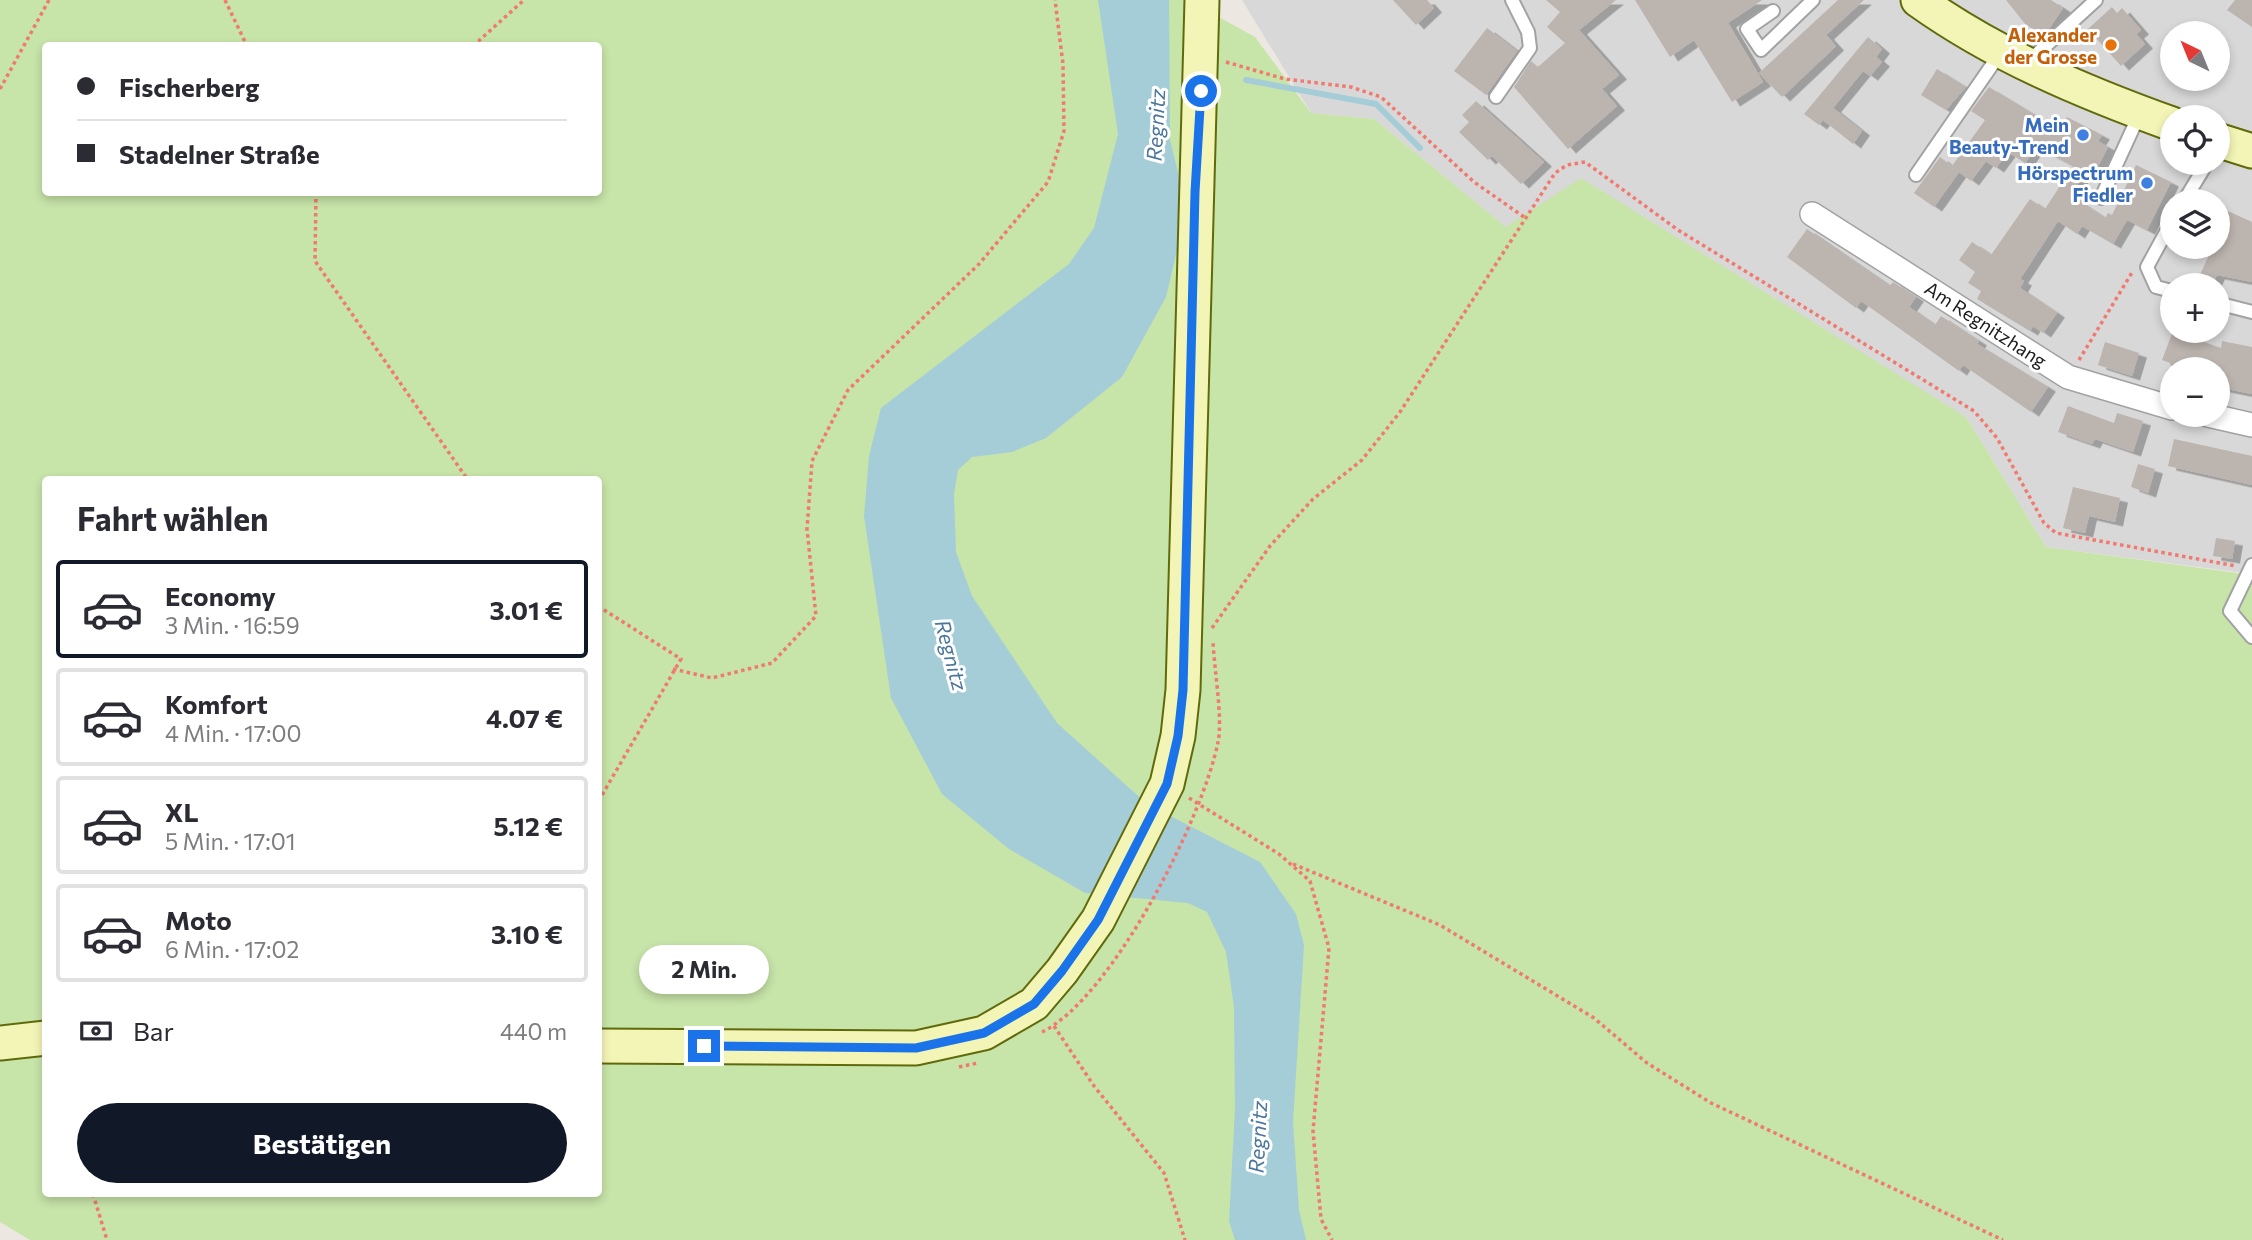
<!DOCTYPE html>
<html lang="de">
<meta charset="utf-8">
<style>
body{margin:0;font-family:Commissioner,sans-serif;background:#f2f2f3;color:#2b2b33;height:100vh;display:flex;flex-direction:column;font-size:26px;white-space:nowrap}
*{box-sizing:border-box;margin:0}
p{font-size:23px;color:#7c7c81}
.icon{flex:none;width:38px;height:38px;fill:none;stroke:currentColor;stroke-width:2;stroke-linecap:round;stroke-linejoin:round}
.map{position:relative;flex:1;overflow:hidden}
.side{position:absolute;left:42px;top:476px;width:560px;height:721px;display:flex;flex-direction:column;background:#fff;border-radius:7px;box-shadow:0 4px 10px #0003}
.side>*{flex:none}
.banner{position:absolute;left:42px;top:42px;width:560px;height:154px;border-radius:7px;box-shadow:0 4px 10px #0003;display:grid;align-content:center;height:154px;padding:0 35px;background:#fff}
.needle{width:46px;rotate:317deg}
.controls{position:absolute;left:2160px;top:21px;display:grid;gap:14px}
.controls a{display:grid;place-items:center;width:70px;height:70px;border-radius:50%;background:#fff;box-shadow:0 4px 10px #0003;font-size:35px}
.end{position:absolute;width:32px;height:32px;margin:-16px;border:9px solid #1a73e8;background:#fff;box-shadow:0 0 0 4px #fff}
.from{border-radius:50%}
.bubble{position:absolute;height:49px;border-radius:24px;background:#fff;box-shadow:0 4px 10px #0003;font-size:23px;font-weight:700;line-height:49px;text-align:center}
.banner b{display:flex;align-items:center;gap:24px;height:66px;font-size:26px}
.banner b+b{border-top:2px solid #e1e1e2}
.banner i{width:18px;height:18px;background:#2b2b33}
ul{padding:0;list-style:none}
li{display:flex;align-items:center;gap:21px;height:98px;margin:0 14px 10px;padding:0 21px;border:4px solid #e1e1e2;border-radius:7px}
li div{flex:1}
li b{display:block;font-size:26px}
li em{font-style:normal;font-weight:700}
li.current{border-color:#111827}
li>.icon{width:63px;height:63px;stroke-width:1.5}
h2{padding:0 35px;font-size:32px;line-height:84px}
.pay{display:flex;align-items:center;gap:18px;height:77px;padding:0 35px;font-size:26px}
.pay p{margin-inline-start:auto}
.button{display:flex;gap:14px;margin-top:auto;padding:14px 35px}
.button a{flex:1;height:80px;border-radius:42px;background:#111827;color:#fff;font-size:28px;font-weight:700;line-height:80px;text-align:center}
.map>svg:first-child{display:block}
.residential{fill:#d9d8d8;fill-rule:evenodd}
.grass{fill:#c7e4a9;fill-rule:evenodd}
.water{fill:#a4cdd8}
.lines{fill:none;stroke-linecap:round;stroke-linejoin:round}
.stream{stroke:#a4cdd8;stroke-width:6}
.building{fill:#bcb4ae;filter:url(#shadow)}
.lane-casing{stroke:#a2a2a2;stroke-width:16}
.street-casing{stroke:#a2a2a2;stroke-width:26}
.secondary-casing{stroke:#616a0b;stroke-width:37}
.path{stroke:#f1796e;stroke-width:3.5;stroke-dasharray:3.5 3.5;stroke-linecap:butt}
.lane{stroke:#fff;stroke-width:12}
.street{stroke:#fff;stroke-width:23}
.secondary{stroke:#f3f5b7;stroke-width:33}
.route{stroke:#1a73e8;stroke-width:9}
.food-dot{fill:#e8710a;stroke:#fff;stroke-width:2.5}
.shop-dot{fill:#3f7fe0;stroke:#fff;stroke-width:2.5}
.labels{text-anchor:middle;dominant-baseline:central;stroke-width:6;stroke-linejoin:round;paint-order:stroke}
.food-label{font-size:19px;font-weight:bold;fill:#c56008;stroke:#fff;text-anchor:end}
.shop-label{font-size:19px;font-weight:bold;fill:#366cbe;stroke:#fff;text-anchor:end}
.street-label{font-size:19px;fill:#1b1b1b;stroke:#fff}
.water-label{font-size:21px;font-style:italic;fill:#4b769d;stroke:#fff}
</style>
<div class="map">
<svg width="2252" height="1240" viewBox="0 0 2252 1240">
<defs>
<filter id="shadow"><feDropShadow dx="8" dy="4.5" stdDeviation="0" flood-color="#0004"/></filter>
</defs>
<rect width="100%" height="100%" fill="#ece8e1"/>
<path class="residential" d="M1242,0H2252V574L2046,547L1966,417L1507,228L1374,119L1311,113ZM2172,33H2217V79H2172ZM2172,117H2217V163H2172ZM2172,201H2217V247H2172ZM2172,285H2217V331H2172ZM2172,369H2217V415H2172Z"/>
<path class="grass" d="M0,0H1188L1255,37L1311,113L1374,119L1506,227L1581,178L1966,417L2046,547L2252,575V1240H30L0,1222ZM46,46H598V192H46ZM46,480H598V1194H46Z"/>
<polygon class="water" points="1098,0 1169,0 1170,140 1182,189 1182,229 1166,297 1122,377 1046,438 1012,452 972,457 958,470 954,494 956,552 972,596 1057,723 1147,804 1260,862 1296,914 1304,945 1293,1122 1299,1210 1306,1240 1235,1240 1229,1221 1235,1109 1234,1007 1226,952 1207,912 1188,903 1085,893 1009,849 942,794 891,698 864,516 869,456 881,408 1069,264 1094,228 1118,134"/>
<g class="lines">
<polyline class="stream" points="1246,80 1376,104 1420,148"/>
</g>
<g class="building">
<polygon points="1393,0 1427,0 1434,8 1416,25"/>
<polygon points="1546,0 1616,0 1579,30 1619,75 1602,89 1617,106 1568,149 1514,87 1531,61 1538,67 1565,43 1547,27 1560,12"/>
<polygon points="1635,0 1762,0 1728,23 1763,82 1732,102 1694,40 1670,57"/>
<polygon points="1838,0 1864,0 1826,35 1836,46 1782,97 1759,73"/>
<polygon points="2006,0 2051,0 2063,8 2045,35 2026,25"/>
<polygon points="2235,0 2252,0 2252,27 2227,10"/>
<polygon points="2112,7 2117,13 2122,8 2141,30 2136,34 2145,44 2121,66 2088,29"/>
<polygon points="1487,28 1517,51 1486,95 1454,71"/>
<polygon points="1868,37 1882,49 1876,57 1882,62 1870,76 1863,71 1833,108 1862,131 1853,144 1823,120 1819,125 1804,114"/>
<polygon points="1937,69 1966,87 1946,110 1921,95"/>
<polygon points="1989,87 2060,130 2067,117 2102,135 2098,141 2108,147 2095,172 2086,167 2072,196 2105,218 2108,213 2112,215 2136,165 2171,182 2147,230 2127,220 2113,244 2082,226 2077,234 2058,221 2020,279 2024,281 2020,288 2057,313 2043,333 2033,326 2030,331 1977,299 1981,291 1968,283 1975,272 1959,260 1972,242 1991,255 2030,199 2045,209 2073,166 2036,147 2025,163 2008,152 1996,168 1986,161 1971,181 1959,172 1934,207 1914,193 1940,157 1952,166 1985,120 1971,111"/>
<polygon points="1476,101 1544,162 1521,184 1492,156 1488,160 1459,132 1469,122 1462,115"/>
<polygon points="2217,206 2252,222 2252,282 2217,275 2212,285 2195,285 2213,247 2217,247"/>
<polygon points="1807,229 1890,286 1893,282 1916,297 1909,307 1935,325 1941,316 1979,341 1977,344 2048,387 2031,412 1963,365 1959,371 1861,301 1856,308 1787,257"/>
<polygon points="2173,331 2221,348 2222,341 2252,347 2252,394 2217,387 2217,369 2186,369 2162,360"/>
<polygon points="2105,342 2139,353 2132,376 2098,365"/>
<polygon points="2068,406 2114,423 2117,413 2143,421 2133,452 2095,439 2092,444 2058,432"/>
<polygon points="2174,439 2252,456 2252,485 2168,466"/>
<polygon points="2138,464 2155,469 2148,493 2131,487"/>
<polygon points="2073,487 2120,498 2115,522 2089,516 2085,533 2063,528"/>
<polygon points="2216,538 2235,541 2232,559 2213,556"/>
</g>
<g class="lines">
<defs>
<g id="lane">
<polyline points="1773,11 1747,29 1761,50 1813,0"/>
<polyline points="2029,61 2096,0"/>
<polyline points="1496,97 1530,48 1528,32 1512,0"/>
<polyline points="1916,175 2001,52"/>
<polyline points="2101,198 2140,113"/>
<polyline points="2184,201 2207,163"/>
<polyline points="2172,221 2147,267 2156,287 2172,291"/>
<polyline points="2217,303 2252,312"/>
<polyline points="2252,565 2230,611 2252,637"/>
</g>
<g id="street">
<polyline points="1812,214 2068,377 2172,408"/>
<polyline points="2208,415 2252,425"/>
</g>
<g id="secondary">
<path d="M1918,0C1995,55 2083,92 2172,124"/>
<polyline points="2217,140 2252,151"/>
<polyline points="0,1043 46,1038"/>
<polyline points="598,1046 916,1048 984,1033 1034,1004 1062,971 1098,920 1167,784 1178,736 1183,690 1202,0"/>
</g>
</defs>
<use href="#lane" class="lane-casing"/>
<use href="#street" class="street-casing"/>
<use href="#secondary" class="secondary-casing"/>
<g class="path">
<polyline points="225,0 247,46"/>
<polyline points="473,46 524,0"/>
<polyline points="1226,62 1285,79 1351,87 1381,97 1474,182 1524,217"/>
<polyline points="0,89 49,0"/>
<polyline points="316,192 315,261 468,480"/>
<polyline points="2079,360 2133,271"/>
<polyline points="598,606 681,659 598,802"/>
<polyline points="1212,628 1270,546 1313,499 1362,460 1400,412 1555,173 1567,165 1585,162 1678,230 1974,411 1997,438 2044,523 2056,533 2236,566"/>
<polyline points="673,669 712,678 772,663 816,616 807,529 812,461 848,390 979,264 1048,182 1064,131 1063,64 1055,0"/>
<polyline points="1189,798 1279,854 1310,881 1329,948 1313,1131 1321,1219 1332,1240"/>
<polyline points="1293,864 1440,925 1594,1018 1647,1063 1711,1103 2003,1240"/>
<polyline points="1054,1026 1094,1086 1164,1173 1185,1240"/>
<path d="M1042,1032C1112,998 1203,818 1218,742C1223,719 1214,668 1213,641"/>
<polyline points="959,1067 978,1063"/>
<polyline points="93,1194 107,1240"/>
</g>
<use href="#lane" class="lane"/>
<use href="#street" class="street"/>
<use href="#secondary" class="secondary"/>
</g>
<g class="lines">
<polyline class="route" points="704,1046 916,1048 984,1033 1034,1004 1062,971 1098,920 1167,784 1178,736 1183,690 1195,192 1201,91"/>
</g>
<circle class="food-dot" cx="2111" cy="45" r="7"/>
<g class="shop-dot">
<circle cx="2083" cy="135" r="7"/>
<circle cx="2147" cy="183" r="7"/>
</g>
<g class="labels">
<g class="food-label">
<text x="2097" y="34">Alexander<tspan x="2097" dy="22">der Grosse</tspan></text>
</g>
<g class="shop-label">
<text x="2069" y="124">Mein<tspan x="2069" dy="22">Beauty-Trend</tspan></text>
<text x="2133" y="172">Hörspectrum<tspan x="2133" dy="22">Fiedler</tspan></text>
</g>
<g class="street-label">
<text transform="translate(1986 324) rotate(33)">Am Regnitzhang</text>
</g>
<g class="water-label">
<text transform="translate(1155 125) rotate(-87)">Regnitz</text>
<text transform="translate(952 655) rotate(75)">Regnitz</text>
<text transform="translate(1257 1137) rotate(-87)">Regnitz</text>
</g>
</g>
</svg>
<div class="controls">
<a><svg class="needle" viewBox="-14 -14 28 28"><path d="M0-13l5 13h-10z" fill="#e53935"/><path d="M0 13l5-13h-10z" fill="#7c7c81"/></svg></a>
<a><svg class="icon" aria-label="locate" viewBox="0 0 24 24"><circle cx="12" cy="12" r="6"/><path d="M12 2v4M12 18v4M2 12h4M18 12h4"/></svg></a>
<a><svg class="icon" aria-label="layers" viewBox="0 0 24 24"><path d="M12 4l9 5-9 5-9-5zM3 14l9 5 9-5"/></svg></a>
<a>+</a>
<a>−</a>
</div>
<i class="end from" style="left:1201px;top:91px"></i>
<i class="end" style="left:704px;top:1046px"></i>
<div class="bubble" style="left:639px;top:945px;width:130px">2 Min.</div>
<div class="banner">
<b><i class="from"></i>Fischerberg</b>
<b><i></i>Stadelner Straße</b>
</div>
<section class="side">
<h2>Fahrt wählen</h2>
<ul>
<li class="current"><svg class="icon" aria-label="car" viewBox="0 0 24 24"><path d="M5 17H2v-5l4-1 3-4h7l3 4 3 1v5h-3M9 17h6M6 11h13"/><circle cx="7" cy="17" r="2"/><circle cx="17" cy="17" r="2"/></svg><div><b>Economy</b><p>3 Min. · 16:59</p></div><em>3.01 €</em></li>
<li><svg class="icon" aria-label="car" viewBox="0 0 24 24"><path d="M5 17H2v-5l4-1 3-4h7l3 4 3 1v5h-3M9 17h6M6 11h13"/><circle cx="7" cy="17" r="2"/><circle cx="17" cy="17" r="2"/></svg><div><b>Komfort</b><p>4 Min. · 17:00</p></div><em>4.07 €</em></li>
<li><svg class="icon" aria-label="car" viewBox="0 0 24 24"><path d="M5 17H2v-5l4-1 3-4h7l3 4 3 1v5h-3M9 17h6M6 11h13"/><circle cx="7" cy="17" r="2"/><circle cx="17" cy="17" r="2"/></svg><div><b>XL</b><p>5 Min. · 17:01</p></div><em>5.12 €</em></li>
<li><svg class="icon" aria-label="car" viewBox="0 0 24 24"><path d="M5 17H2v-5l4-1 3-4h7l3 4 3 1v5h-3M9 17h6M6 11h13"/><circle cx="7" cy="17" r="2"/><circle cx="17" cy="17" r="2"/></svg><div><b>Moto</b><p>6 Min. · 17:02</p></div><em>3.10 €</em></li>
</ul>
<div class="pay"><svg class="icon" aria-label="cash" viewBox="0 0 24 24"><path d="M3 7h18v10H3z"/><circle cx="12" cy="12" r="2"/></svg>Bar<p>440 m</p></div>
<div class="button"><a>Bestätigen</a></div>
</section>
</div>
